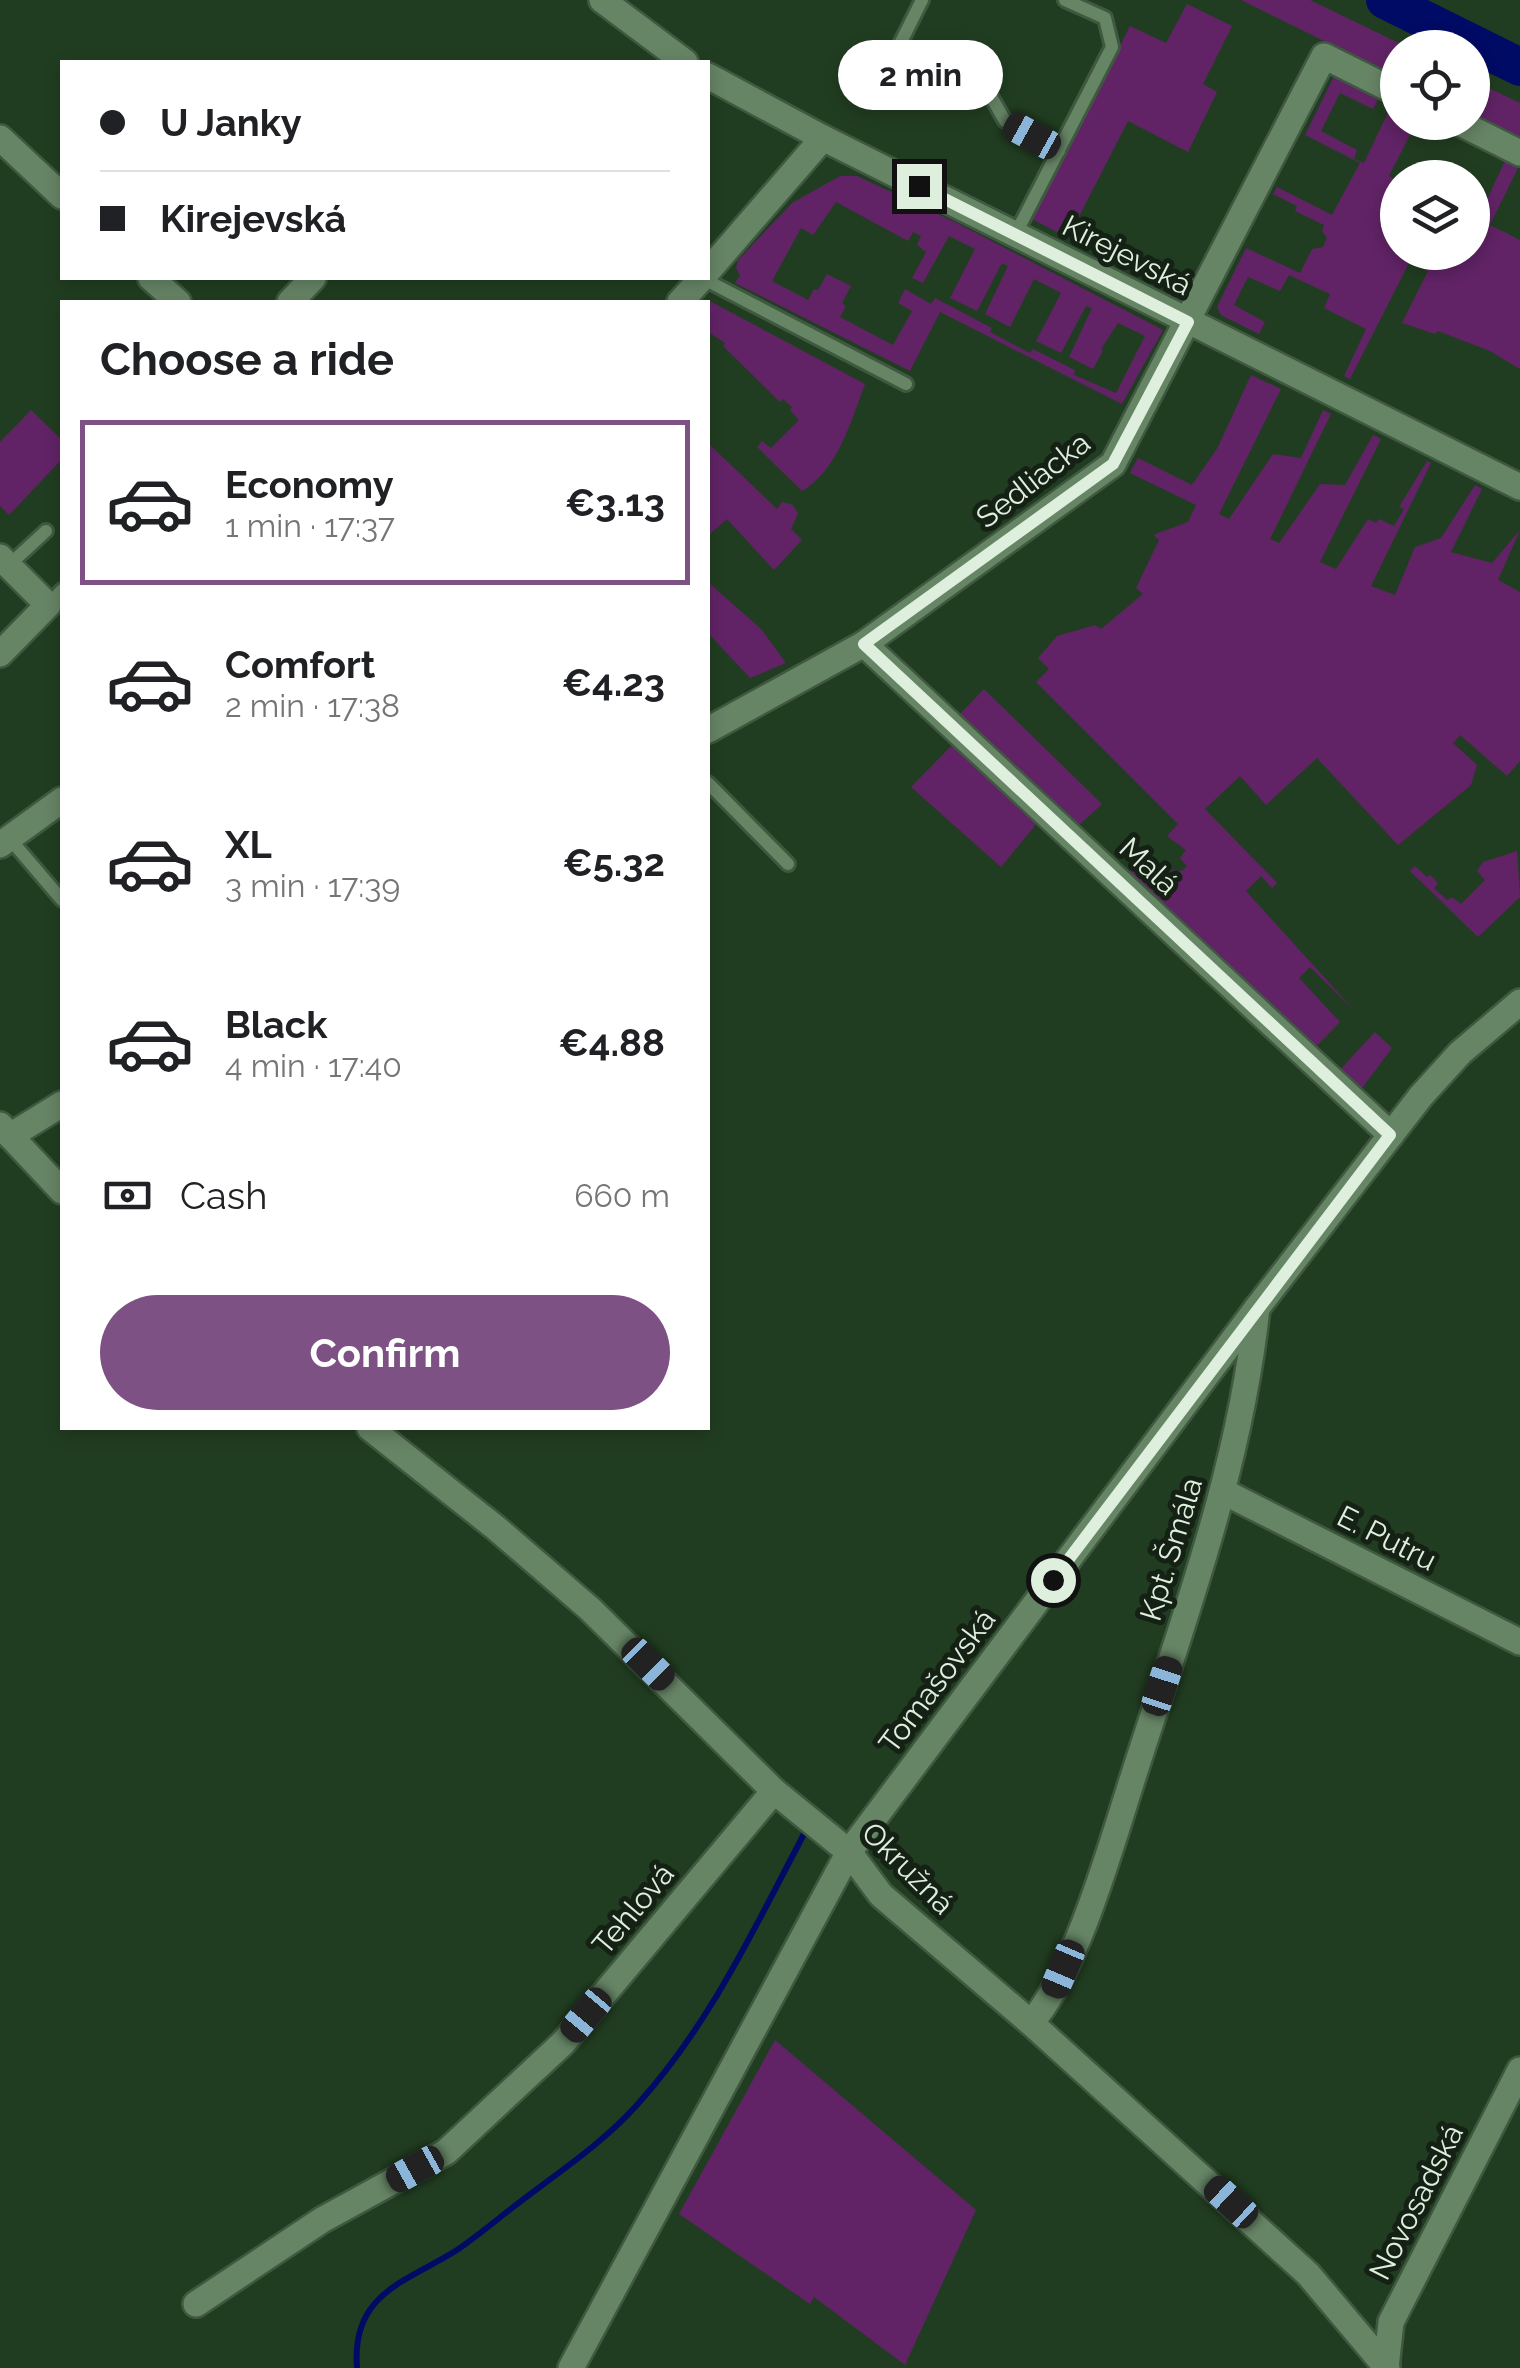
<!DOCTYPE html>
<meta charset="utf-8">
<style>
body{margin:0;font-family:Raleway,sans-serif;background:#f6f6f6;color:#202124;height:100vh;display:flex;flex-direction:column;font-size:38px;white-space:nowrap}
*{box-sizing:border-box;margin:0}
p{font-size:32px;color:#757577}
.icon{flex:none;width:55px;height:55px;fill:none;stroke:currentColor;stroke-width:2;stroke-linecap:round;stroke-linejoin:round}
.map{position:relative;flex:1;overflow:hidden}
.panel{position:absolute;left:60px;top:300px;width:650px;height:1130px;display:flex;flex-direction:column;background:#fff;border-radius:0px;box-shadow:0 5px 15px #0003}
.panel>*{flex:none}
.banner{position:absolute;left:60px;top:60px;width:650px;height:220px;border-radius:0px;box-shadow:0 5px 15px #0003;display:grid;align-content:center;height:220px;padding:0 40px;background:#fff}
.tools{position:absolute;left:1380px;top:30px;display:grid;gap:20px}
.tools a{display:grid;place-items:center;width:110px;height:110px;border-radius:50%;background:#fff;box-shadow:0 5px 15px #0003;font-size:50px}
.end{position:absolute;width:45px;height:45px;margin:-22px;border:12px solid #deefdd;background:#111;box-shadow:0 0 0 5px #111}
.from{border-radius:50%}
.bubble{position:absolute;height:70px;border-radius:35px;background:#fff;box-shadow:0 5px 15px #0003;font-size:32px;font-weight:700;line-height:70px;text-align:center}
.car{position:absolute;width:30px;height:60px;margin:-30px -15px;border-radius:12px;box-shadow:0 0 8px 2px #0007;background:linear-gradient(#222 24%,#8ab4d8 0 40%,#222 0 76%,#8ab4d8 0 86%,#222 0)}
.banner b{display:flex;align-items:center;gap:35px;height:95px;font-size:38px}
.banner b+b{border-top:2px solid #e0e0e0}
.banner i{width:25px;height:25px;background:#202124}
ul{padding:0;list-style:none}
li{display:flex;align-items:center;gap:30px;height:165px;margin:0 20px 15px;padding:0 20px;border:5px solid transparent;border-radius:0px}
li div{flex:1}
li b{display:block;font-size:38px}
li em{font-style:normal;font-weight:700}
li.selected{border-color:#7d5183}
li>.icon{width:90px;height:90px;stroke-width:1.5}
h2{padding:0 40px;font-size:45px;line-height:120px}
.pay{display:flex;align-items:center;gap:25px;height:110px;padding:0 40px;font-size:38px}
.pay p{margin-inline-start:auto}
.action{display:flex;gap:20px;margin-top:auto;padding:20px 40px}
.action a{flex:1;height:115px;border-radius:60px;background:#7d5183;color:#fff;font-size:40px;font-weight:700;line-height:115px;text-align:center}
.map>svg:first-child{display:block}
.green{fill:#612366;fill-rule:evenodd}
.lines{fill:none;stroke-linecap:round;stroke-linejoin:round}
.stream{stroke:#000b65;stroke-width:6}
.river{stroke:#000b65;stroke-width:38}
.service-casing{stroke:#3f5940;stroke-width:18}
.minor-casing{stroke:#3f5940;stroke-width:30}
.service{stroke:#668565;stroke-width:12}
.minor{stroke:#668565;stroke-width:25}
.route{stroke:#deefdd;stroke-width:12}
.labels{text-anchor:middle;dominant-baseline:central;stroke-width:10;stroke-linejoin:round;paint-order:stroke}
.street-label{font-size:30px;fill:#deefdd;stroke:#142114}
</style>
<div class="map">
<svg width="1520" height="2368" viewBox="0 0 1520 2368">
<rect width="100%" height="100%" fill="#213d21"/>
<g class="green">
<polygon points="1241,0 1310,0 1407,47 1398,48 1397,77"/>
<polygon points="1187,4 1232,26 1203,84 1217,92 1188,152 1128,121 1068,238 1032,219 1130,26 1166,43"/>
<polygon points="1334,76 1379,98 1373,109 1340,93 1321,131 1357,150 1354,159 1364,163 1392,104 1397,107 1398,122 1416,123 1389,176 1397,181 1398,252 1472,252 1473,211 1480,214 1505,161 1518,168 1490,225 1520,240 1520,369 1490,351 1438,331 1435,334 1402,323 1428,271 1410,261 1350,379 1344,376 1366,329 1324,308 1330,294 1289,275 1280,291 1248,277 1234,305 1265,322 1259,334 1221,315 1217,307 1246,248 1300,273 1312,249 1323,247 1327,238 1322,231 1324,225 1295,211 1297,206 1273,194 1277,187 1332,215 1360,163 1305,135"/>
<polygon points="1472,80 1520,103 1520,138 1473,115"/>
<path d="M840,176H857L955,222L1163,330L1122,404L940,312L910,371L735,283L740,275L736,268L738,260L792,203ZM836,202L908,241L913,232L921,236L917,245L926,252L912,278L923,283L949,236L975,249L950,298L977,311L1002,263L1008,266L985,314L1010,327L1034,279L1061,293L1036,341L1061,353L1086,306L1092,308L1069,357L1093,369L1103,351L1101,349L1118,323L1145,336L1116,393L1074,375L1075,370L1033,349L1030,353L990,332L992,328L935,298L931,304L905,289L898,303L912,311L893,345L840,317L846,306L842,303L851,286L827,274L818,290L814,289L808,300L772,281L801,228L813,235Z"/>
<path d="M706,299L865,384C851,421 838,470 802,491L757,447L762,441L771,448L799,420L790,410L792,407L783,399L780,402L723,346L725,343L708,332V302H703Z"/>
<polygon points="1251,375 1281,389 1219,514 1229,519 1273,454 1301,458 1323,410 1331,414 1270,539 1279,543 1320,484 1345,485 1373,435 1381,439 1320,562 1336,569 1368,519 1376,523 1379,519 1394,526 1404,509 1399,507 1427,461 1431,463 1371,586 1395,595 1415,547 1441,538 1475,485 1482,489 1451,552 1492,563 1520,530 1498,580 1520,592 1520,761 1507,776 1460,735 1453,743 1477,765 1471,785 1398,845 1317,758 1266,805 1240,776 1205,809 1277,883 1272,888 1261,876 1246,891 1353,1009 1310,967 1299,978 1340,1022 1315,1048 1124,877 1143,858 1163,878 1172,870 1182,871 1187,866 1180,858 1186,850 1167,836 1178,824 1036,682 1049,669 1038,658 1057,636 1095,625 1101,629 1143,594 1136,588 1159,540 1153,535 1188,522 1196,505 1130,473 1138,458 1192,485 1218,447"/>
<polygon points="31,410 62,440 62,459 9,515 0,506 0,442"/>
<polygon points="708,443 777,509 782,502 793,505 798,513 791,529 802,540 774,570 727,519 708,536"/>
<polygon points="708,582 761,629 786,663 750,678 708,633"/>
<polygon points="984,689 1102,804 1074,830 954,720"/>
<polygon points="953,744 1037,823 1001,867 911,787"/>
<polygon points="1517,851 1520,897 1478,937 1410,871 1415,866 1427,877 1430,875 1438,883 1434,888 1447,900 1452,897 1461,904 1485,880 1477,871 1483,862"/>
<polygon points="1375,1032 1392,1048 1360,1091 1339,1071"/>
<polygon points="775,2040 976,2210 905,2365 814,2297 810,2304 679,2214"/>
</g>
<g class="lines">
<path class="stream" d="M357,2368C351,2293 406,2282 457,2250C476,2237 494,2222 512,2208C553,2176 601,2145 636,2106C709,2026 754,1929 804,1834"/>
<polyline class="river" points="1385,0 1520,67"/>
<defs>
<g id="service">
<polyline points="922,0 898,48 988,91 1005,121 1059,151"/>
<polyline points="1015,235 1112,47 1105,18 1065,0"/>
<polyline points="702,278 906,384"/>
<polyline points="8,566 46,531"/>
<polyline points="48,605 62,590"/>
<polyline points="708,783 788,864"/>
<polyline points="10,839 62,900"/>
</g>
<g id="minor">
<polyline points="602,0 685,62"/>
<polyline points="708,76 823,138 1520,487"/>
<polyline points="1458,122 1520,153"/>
<polyline points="0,138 62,196"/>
<polyline points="708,271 823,138"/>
<polyline points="151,278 178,302"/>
<polyline points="290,302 313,278"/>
<polyline points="680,302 702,278"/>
<polyline points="0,557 48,605 0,654"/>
<polyline points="864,644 1391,1135"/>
<polyline points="708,730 864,644 1113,464 1324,56 1398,93"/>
<polyline points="0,845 62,800"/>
<polyline points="0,1125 62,1191"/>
<polyline points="10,1136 62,1104"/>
<polyline points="370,1428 496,1528 590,1609 774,1791 849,1852 881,1895 1031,2023 1308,2274 1387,2368"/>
<polyline points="1224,1492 1520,1642"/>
<path d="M1031,2023C1078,1968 1112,1842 1135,1771C1184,1618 1240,1468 1257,1308"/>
<polyline points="196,2304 322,2220 446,2152 563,2043 774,1791"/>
<polyline points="571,2368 849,1852 1257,1308 1421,1096 1460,1053 1520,1002"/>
<polyline points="1386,2368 1391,2322 1520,2070"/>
</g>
</defs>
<use href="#service" class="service-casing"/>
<use href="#minor" class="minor-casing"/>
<use href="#service" class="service"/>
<use href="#minor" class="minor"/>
</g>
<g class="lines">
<polyline class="route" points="919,186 1188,322 1113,464 864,644 1390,1135 1053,1580"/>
</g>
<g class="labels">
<g class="street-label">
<text transform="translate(1127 255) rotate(27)">Kirejevská</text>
<text transform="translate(1033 480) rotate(-38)">Sedliacka</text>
<text transform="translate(1149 866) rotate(43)">Malá</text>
<text transform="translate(1387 1538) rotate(27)">E. Putru</text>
<text transform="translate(1171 1549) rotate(-73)">Kpt. Šmála</text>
<text transform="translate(937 1681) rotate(-53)">Tomašovská</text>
<text transform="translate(908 1868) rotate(45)">Okružná</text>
<text transform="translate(633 1909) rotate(-50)">Tehlová</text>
<text transform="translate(1416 2202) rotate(-63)">Novosadská</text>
</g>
</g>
</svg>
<div class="tools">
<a><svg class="icon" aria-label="locate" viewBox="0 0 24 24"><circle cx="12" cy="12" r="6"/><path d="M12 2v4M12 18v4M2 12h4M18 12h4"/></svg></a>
<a><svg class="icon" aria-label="layers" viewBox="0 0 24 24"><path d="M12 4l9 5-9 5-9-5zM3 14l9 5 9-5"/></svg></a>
</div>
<i class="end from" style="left:1053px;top:1580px"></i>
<i class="end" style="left:919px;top:186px"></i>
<div class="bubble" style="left:838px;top:40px;width:165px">2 min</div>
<i class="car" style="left:1032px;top:136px;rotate:299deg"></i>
<i class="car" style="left:648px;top:1664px;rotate:135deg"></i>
<i class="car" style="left:1162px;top:1686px;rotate:18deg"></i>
<i class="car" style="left:1063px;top:1969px;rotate:203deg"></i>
<i class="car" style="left:586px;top:2015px;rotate:220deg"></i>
<i class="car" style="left:415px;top:2169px;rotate:241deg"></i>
<i class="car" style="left:1231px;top:2202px;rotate:313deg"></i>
<div class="banner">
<b><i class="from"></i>U Janky</b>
<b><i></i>Kirejevská</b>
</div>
<section class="panel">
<h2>Choose a ride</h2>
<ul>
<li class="selected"><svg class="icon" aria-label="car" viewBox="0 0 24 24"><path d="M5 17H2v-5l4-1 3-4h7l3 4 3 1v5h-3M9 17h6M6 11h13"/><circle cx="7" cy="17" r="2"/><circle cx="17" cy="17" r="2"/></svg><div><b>Economy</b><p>1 min · 17:37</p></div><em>€3.13</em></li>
<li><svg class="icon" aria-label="car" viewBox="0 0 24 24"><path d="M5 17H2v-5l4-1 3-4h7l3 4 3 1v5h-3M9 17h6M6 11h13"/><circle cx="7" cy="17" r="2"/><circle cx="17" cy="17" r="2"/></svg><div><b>Comfort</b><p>2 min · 17:38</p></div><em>€4.23</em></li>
<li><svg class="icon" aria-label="car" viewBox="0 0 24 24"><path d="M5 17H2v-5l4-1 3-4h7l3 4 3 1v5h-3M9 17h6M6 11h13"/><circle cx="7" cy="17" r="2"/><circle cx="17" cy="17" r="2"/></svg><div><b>XL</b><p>3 min · 17:39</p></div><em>€5.32</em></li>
<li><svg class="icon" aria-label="car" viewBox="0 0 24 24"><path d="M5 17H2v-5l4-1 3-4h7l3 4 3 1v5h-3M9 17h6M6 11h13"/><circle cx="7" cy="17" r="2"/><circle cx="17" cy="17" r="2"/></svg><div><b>Black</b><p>4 min · 17:40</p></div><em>€4.88</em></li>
</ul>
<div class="pay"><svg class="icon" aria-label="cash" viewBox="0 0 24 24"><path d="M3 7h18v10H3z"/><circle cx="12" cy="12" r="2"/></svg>Cash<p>660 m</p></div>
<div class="action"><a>Confirm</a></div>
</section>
</div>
